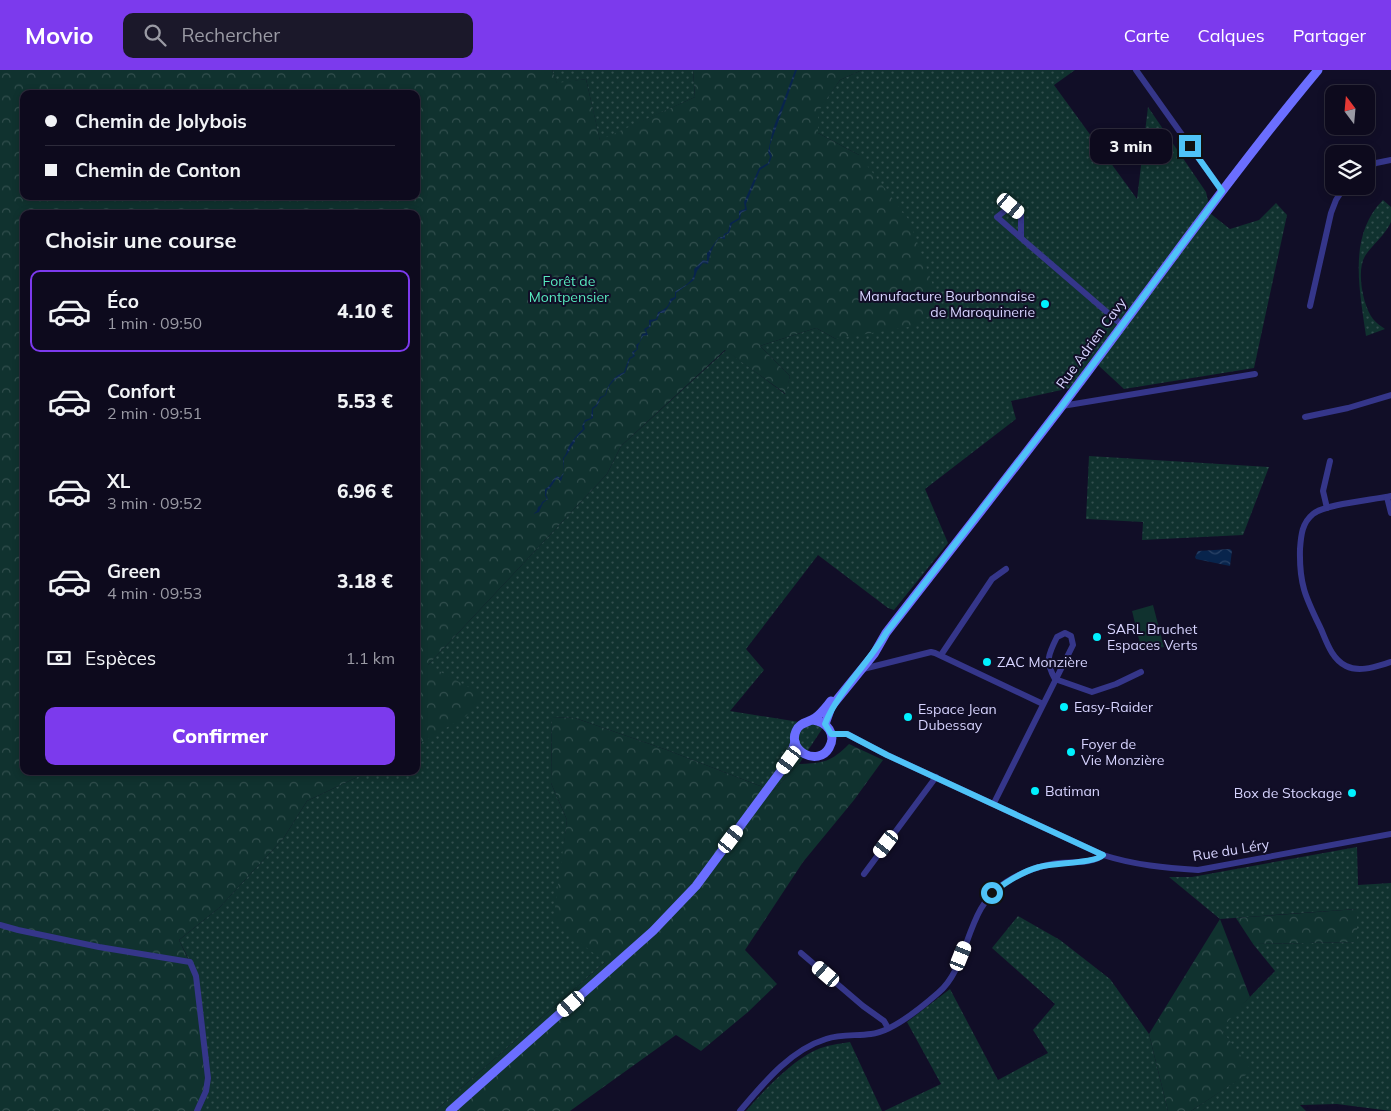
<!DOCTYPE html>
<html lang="fr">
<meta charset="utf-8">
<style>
body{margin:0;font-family:Mulish,sans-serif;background:#1b182a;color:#f1f3f6;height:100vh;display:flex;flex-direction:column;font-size:19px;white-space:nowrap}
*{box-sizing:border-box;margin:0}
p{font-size:16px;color:#9a9aa4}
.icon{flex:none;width:28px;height:28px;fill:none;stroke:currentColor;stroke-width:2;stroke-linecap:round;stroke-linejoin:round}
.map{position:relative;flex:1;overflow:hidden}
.panel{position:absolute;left:20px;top:140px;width:400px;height:565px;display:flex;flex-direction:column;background:#0d0a1d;border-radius:10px;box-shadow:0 2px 8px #0003,0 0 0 1px #2d2b3b}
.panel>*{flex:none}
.guide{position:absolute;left:20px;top:20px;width:400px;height:110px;border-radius:10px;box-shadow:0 2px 8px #0003,0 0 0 1px #2d2b3b;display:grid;align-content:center;height:110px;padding:0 25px;background:#0d0a1d}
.needle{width:32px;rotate:344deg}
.tools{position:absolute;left:1325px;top:15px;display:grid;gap:10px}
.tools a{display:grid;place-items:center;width:50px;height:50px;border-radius:10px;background:#0d0a1d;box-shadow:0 2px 8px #0003,0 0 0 1px #2d2b3b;font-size:25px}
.end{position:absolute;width:22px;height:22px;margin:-11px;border:6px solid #4fc3f7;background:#111;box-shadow:0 0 0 2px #111}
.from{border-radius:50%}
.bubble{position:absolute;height:35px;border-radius:10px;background:#0d0a1d;box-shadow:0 2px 8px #0003,0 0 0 1px #2d2b3b;font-size:16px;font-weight:800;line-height:35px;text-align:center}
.car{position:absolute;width:15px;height:30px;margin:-15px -8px;border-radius:6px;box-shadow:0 0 4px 1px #0007;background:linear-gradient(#fff 24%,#345 0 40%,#fff 0 76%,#345 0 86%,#fff 0)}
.guide b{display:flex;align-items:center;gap:18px;height:48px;font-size:19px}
.guide b+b{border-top:1px solid #2d2b3b}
.guide i{width:12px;height:12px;background:#f1f3f6}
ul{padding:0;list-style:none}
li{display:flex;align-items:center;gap:15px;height:82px;margin:0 10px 8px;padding:0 15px;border:2px solid transparent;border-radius:10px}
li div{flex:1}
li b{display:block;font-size:19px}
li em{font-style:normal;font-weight:800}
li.on{border-color:#7c3aed}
li>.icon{width:45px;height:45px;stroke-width:1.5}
h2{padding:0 25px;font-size:22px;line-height:60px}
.pay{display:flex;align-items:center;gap:12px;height:55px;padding:0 25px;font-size:19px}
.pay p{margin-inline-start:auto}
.cta{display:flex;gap:10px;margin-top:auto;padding:10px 25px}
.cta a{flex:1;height:58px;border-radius:10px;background:#7c3aed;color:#fff;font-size:20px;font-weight:800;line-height:58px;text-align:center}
header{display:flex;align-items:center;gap:30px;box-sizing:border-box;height:70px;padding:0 25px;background:#7c3aed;color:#fff}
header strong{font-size:24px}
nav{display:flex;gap:28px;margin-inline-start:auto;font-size:18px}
.search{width:350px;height:45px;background:#1b182a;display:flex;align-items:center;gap:12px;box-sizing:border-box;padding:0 18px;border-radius:10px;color:#9a9aa4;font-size:19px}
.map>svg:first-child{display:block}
.grass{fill:url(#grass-dots)}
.forest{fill:url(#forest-crowns);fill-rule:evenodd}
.pitch{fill:#10322f}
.water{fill:url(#water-waves)}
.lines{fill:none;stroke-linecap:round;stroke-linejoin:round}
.street{stroke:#35368a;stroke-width:6}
.secondary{stroke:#6b6eff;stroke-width:9}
.route{stroke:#4fc3f7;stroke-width:6}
.poi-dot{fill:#00f1ff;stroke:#110e27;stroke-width:2}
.labels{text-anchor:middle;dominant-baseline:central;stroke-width:4;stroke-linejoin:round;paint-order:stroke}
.park-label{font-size:14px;fill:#57e8bd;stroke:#110e27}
.poi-label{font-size:14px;fill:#d7d4ff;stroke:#110e27;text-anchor:start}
.street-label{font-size:14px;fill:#d7d4ff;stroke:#110e27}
</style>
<header>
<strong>Movio</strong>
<div class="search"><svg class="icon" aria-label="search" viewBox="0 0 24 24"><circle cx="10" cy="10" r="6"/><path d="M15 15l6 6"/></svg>Rechercher</div>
<nav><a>Carte</a><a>Calques</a><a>Partager</a></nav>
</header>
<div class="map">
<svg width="1391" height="1041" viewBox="0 0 1391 1041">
<defs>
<pattern id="grass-dots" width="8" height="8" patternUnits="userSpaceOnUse" patternTransform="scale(1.25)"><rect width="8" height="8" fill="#10322f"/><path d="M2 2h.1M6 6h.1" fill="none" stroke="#324f4e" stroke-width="1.8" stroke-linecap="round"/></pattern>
<pattern id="forest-crowns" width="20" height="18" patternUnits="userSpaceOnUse" patternTransform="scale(1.25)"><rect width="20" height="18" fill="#10322f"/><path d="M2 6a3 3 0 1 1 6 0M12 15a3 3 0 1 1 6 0" fill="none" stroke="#324f4e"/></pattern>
<pattern id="water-waves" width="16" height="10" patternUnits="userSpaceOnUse" patternTransform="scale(1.25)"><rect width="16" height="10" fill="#08244c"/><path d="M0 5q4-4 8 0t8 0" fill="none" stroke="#2b4367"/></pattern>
</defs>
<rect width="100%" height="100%" fill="#110e27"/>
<g class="grass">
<polygon points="552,0 693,0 695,27 600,71 586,9 557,14"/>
<polygon points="862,0 1075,0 1054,15 1137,129 1148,37 1206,122 1211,144 1230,159 1259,150 1276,133 1287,145 1254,298 1124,319 1098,295 1084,315 1011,331 1016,349 925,419 948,473 894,540 888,538 818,485 746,579 764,600 730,641 824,656 799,694 773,721 667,680 575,648 552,647 551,713 567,750 563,784 605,892 435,1041 197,1041 190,892 179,870 219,838 283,769 307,731 370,701 416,701 416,676 422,673 428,595 607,404 621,376 726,280 785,324 790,306 760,276 816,258 836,269 859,85 818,63 817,42 840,10"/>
<path d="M1383,130L1391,137C1391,141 1391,148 1391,152C1386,164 1372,175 1365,186C1356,201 1363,236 1373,249C1376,253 1381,256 1385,259L1366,266C1360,221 1347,166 1383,130Z"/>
<polygon points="1089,386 1269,397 1243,465 1142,470 1143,452 1086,449"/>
<polygon points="1357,777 1358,815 1391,813 1391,1041 1337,1034 1300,1035 1306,1041 1191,1041 1251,1001 1220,958 1275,901 1253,874 1357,872 1357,839 1220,849 1169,807 1192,807"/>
<polygon points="1018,846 1060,870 1110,909 1149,964 1168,1041 884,1041 941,1014 907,952 950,919 998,1010 1048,983 1033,960 1055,934 992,878"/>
<path d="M850,972L882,1041H746C762,1022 793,990 816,980C827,975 838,974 850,972Z"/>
</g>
<g class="forest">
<path d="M0,0H552L557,13L586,9L600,70L695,27L693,0H862L840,10L818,42V63L859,85L909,150L941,237L914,256L836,269L816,258L760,276L790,306L786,324L725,280L621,376L607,404L428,595L485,626L466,646L416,676V144H24V701H370L307,731L283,769L219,838L179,870L196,906L208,1008L197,1041H0ZM24,24H416V126H24Z"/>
<path d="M552,647L575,648L667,680L773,721L799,694C824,693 831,692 849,674L883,690L854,730L803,792L745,880L777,914L748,942L701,981L676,965L570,1041H435L605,892L553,852L567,750L551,713Z"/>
<polygon points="1357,839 1357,872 1253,874 1236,848"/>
<polygon points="1220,849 1250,927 1221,959 1252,1001 1191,1041 1168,1041 1149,964"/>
</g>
<polygon class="pitch" points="1153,535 1164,577 1142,582 1132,541"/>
<g class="water">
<path d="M795,0H797L770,75V81L772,86L769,94L760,100L746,134L747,140L741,143L740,149L732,154L729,163L725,165V169L719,168C712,177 710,184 708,194L703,193L697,201L694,210L676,223V228L672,231L664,243H660L657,250L651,252V256L646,260L648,265L643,266L638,276V279L634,283L635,286L630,289L625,303C616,308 608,314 606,325L601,328L597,336L593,339V348L585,352L584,356L585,359L575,369V372C570,377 569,384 564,388V402L561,411L557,408L550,418L547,420L546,425L548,429L543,433L539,442L533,444L537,441L538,437L541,435L542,432L547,429L545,426V419C550,417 552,410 557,406L560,408L564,402L563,388C567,384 566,381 569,376C573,370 577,364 583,359L582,356L585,350L591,348L592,338L596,335L600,327L605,325C608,314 614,306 624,302L629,288L633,286L632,282L637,279L636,275L640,272L642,264L646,263L644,259L649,256V250L656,249L658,242C665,240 669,236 670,229L675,227V222C683,216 696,212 694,199L703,190L707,191V183L709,181L719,167H723L724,164L728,162L730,153L739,148V141L745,139L744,132L759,98L768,93L770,87L768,82L773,59Z"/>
<polygon points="1230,479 1232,481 1230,496 1196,489 1195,487 1198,481"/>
</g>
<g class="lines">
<g class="street">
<polyline points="1136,0 1222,121"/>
<polyline points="1366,98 1376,93 1391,90"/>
<polyline points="1021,168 1021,145 1011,136 997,147 1029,175 1122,255"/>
<polyline points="1310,236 1331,143 1336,130 1345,116"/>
<polyline points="1062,336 1255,304"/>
<polyline points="1305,347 1348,338 1391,325"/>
<path d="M1391,426C1373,430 1325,434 1313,444C1302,453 1301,465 1300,479C1299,515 1306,528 1321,559C1327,573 1332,589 1346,596C1360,603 1377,596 1391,592"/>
<polyline points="1387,427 1391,443"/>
<polyline points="1327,438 1323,421 1330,391"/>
<polyline points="941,585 992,509 1006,499"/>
<polyline points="863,599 931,582 935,583 1043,634"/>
<polyline points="1055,609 1092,622 1116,614 1141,602"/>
<path d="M831,664H847L887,685L1103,785C1134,795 1166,798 1198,800L1391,764"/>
<path d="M994,733L1073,575L1071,566L1065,563L1057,567C1048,585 1045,591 1055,609"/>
<polyline points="864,804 936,707"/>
<polyline points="0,855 18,860 99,877 190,892 196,906 208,1008 206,1021 197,1041"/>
<polyline points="801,883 863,936 884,951 888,958"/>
<path d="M740,1041C763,1014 790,980 826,969C841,964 856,966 871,964C892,962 922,937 938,923C971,895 964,838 1006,812C1021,803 1035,797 1052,794C1065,791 1093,795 1103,785"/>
</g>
<g class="secondary">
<path d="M813,650C827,652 837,664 829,678C818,697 787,681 796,661C800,652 808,653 815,648C821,644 826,637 831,631"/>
<path d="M825,654L831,637L874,584L886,563C945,487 1004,412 1062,336C1147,224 1228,108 1318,0"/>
<polyline points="450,1041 653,861 696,816 789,690 795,672"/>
</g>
</g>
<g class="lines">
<path class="route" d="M992,823C1006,812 1021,802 1039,797C1054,792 1094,794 1103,785L887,685L847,664H831L825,654C838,621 868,594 886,563L1062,336L1222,121L1190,76"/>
</g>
<g class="poi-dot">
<circle cx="1045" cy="234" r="5"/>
<circle cx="1097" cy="567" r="5"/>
<circle cx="987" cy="592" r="5"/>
<circle cx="1064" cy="637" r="5"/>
<circle cx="908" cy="647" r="5"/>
<circle cx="1071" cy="682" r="5"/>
<circle cx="1035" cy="721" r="5"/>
<circle cx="1352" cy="723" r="5"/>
</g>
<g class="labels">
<g class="park-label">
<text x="569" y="211">Forêt de<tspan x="569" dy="16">Montpensier</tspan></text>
</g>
<g class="poi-label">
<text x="1035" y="226" text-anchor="end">Manufacture Bourbonnaise<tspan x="1035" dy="16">de Maroquinerie</tspan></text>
<text x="1107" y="559">SARL Bruchet<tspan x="1107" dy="16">Espaces Verts</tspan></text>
<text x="997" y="592">ZAC Monzière</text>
<text x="1074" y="637">Easy-Raider</text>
<text x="918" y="639">Espace Jean<tspan x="918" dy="16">Dubessay</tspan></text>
<text x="1081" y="674">Foyer de<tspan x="1081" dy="16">Vie Monzière</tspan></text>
<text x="1045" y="721">Batiman</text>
<text x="1342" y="723" text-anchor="end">Box de Stockage</text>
</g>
<g class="street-label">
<text transform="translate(1091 273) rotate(-54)">Rue Adrien Cavy</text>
<text transform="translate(1231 780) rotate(-9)">Rue du Léry</text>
</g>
</g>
</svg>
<div class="tools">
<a><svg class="needle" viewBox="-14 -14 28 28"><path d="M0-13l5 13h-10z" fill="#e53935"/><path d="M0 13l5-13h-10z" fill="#9a9aa4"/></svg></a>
<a><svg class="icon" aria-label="layers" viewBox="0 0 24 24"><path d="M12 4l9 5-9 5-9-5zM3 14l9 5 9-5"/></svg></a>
</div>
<i class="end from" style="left:992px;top:823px"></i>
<i class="end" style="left:1190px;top:76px"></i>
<div class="bubble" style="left:1090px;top:59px;width:82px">3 min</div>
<i class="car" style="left:1011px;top:136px;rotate:130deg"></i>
<i class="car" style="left:789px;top:690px;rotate:216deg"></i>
<i class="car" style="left:731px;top:769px;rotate:37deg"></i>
<i class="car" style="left:886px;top:774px;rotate:217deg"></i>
<i class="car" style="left:961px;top:886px;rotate:22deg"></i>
<i class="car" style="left:826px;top:904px;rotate:311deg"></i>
<i class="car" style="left:571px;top:934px;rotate:229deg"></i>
<div class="guide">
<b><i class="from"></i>Chemin de Jolybois</b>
<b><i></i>Chemin de Conton</b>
</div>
<section class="panel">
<h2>Choisir une course</h2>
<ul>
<li class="on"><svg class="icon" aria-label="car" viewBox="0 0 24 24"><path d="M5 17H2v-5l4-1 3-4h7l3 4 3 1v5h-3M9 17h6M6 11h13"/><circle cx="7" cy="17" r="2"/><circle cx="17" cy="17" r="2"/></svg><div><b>Éco</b><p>1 min · 09:50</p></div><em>4.10 €</em></li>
<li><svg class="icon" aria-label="car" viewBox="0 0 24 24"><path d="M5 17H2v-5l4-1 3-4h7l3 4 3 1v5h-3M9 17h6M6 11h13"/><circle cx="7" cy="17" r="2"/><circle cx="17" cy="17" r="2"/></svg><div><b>Confort</b><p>2 min · 09:51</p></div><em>5.53 €</em></li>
<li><svg class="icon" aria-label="car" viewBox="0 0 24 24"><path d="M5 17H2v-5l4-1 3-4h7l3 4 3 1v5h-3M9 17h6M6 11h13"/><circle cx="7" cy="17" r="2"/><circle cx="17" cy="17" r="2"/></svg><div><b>XL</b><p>3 min · 09:52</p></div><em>6.96 €</em></li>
<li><svg class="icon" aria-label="car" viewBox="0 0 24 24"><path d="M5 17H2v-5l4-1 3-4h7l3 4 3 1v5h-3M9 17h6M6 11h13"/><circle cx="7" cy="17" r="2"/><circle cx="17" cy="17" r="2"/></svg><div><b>Green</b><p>4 min · 09:53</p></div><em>3.18 €</em></li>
</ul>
<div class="pay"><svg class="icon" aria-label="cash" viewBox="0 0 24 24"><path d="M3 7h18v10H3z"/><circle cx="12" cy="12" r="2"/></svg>Espèces<p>1.1 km</p></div>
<div class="cta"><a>Confirmer</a></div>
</section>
</div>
